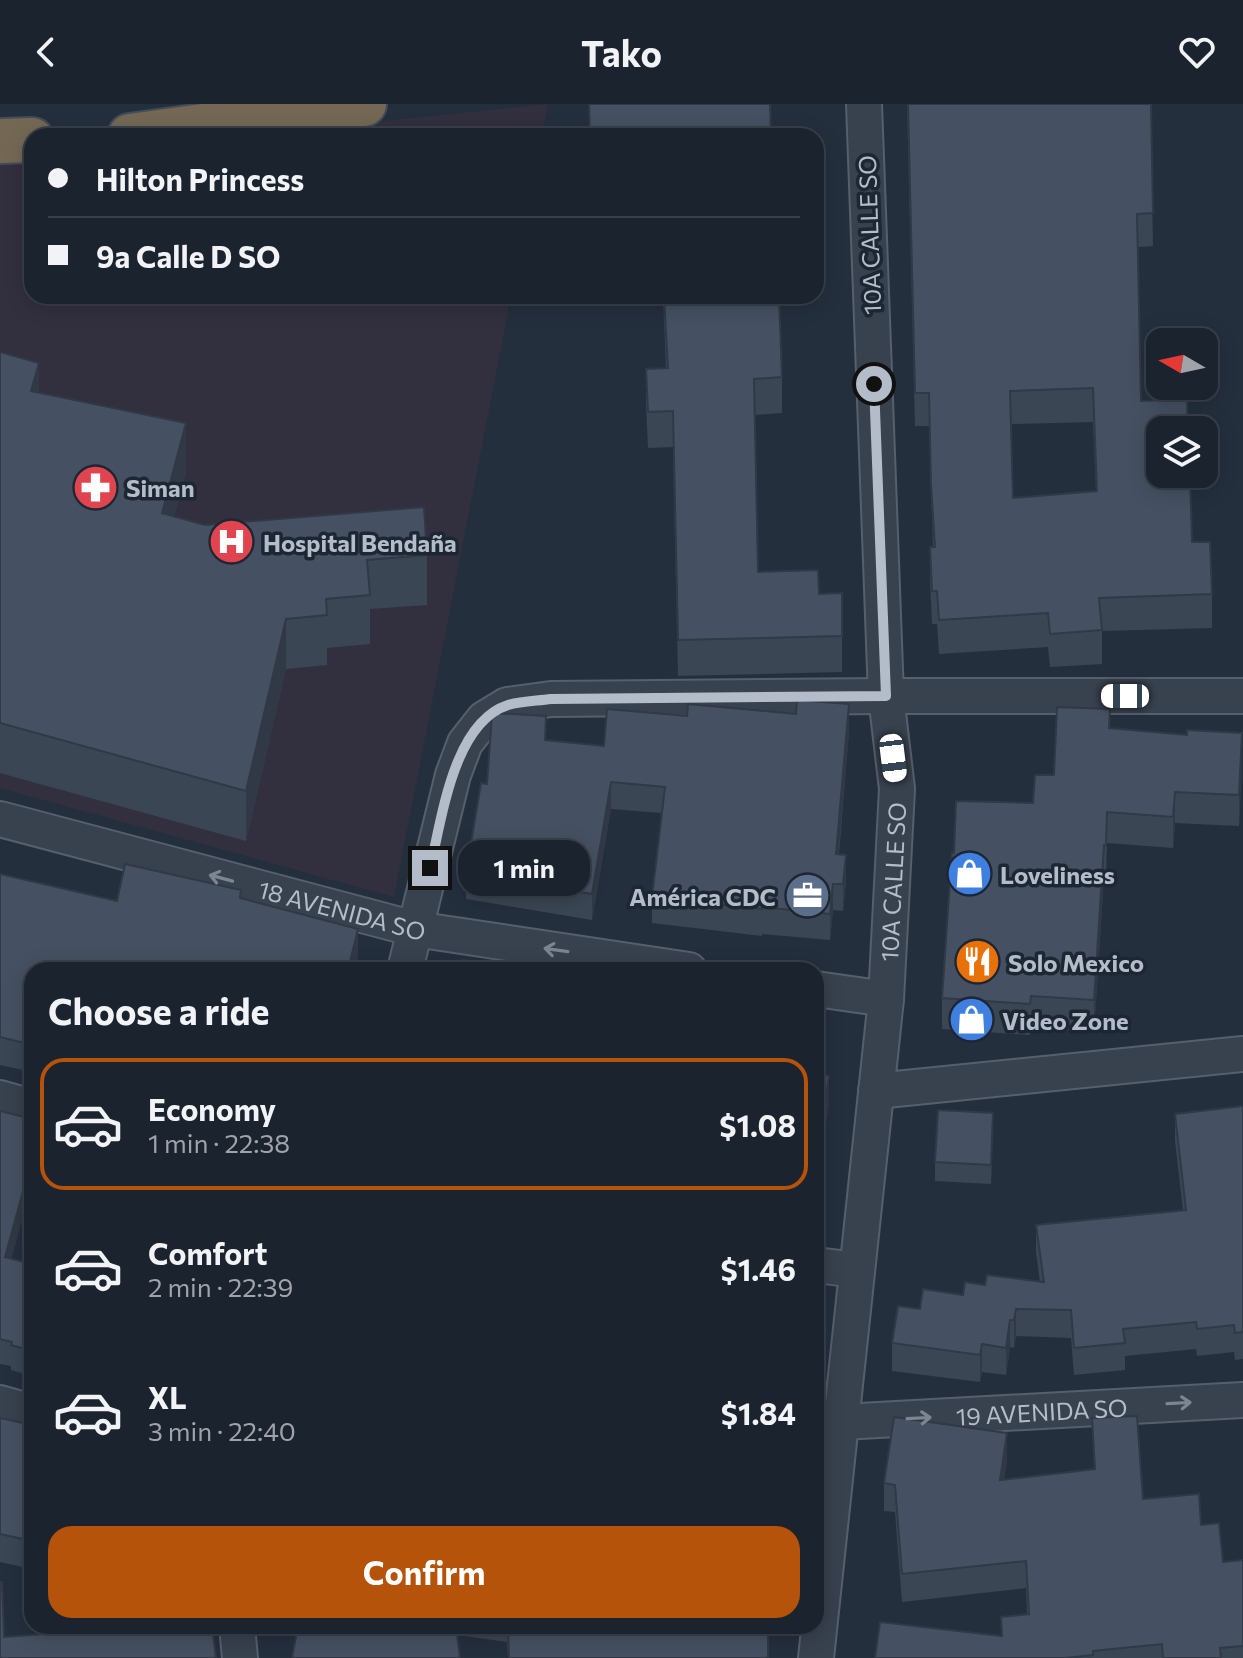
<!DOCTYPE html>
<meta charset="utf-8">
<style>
body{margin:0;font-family:Commissioner,sans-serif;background:#242b36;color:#f1f3f6;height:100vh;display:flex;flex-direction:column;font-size:30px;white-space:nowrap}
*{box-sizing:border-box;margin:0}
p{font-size:26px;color:#a0a4aa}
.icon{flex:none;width:44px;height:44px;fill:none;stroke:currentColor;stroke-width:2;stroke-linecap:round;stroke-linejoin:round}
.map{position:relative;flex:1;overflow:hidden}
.details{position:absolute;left:24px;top:858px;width:800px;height:672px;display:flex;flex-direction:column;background:#1b232e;border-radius:24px;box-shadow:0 4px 20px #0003,0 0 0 2px #39404a}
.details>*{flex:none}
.banner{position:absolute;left:24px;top:24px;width:800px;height:176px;border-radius:24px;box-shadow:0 4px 20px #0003,0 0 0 2px #39404a;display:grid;align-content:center;height:176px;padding:0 24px;background:#1b232e}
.needle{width:52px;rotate:279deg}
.buttons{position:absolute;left:1146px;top:224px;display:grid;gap:16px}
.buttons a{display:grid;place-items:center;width:72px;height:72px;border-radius:16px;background:#1b232e;box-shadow:0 4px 20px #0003,0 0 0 2px #39404a;font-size:40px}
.end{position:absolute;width:36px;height:36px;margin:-18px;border:10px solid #b4bcc9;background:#111;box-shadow:0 0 0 4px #111}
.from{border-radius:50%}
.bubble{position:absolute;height:56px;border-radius:24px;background:#1b232e;box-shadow:0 4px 20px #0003,0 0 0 2px #39404a;font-size:26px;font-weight:700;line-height:56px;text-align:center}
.car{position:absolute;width:24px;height:48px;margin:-24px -12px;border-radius:10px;box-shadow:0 0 6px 2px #0007;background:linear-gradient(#fff 24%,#345 0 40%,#fff 0 76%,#345 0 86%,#fff 0)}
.banner b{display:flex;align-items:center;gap:28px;height:76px;font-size:30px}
.banner b+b{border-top:2px solid #39404a}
.banner i{width:20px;height:20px;background:#f1f3f6}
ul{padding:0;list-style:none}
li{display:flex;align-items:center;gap:24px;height:132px;margin:0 16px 12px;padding:0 8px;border:4px solid transparent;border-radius:24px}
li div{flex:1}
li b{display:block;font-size:30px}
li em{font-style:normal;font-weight:700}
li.active{border-color:#b45309}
li>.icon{width:72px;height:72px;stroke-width:1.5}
h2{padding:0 24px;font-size:36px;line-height:96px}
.cta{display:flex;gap:16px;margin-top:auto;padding:16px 24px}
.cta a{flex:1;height:92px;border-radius:24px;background:#b45309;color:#fff;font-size:32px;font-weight:700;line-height:92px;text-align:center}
header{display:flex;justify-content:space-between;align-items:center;height:104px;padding:0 24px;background:#1b232e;font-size:36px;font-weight:700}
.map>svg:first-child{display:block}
.medical{fill:#32303f}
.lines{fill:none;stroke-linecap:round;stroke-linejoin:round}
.minor-casing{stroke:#565f6c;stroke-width:38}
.highway-casing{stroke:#434c59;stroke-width:48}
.minor{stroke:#38414e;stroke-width:34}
.highway{stroke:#746855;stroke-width:44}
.wall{fill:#3b4654;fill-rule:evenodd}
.shaded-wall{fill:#303945}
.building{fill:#455162;stroke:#303945;stroke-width:2;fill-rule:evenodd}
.oneway{stroke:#7c8592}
.route{stroke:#b4bcc9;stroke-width:10}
.labels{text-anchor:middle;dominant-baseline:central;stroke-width:7;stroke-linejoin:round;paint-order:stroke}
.street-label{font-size:24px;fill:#b4bcc9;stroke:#1d2633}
.poi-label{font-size:24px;font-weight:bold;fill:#b4bcc9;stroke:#1d2633;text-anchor:start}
</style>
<header><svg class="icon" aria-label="back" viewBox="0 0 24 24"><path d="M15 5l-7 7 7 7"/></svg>Tako<svg class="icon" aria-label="heart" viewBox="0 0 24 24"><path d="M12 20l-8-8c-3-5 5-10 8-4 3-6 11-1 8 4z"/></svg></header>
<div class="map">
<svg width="1243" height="1554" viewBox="0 0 1243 1554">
<rect width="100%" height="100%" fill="#242f3e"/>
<g class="medical">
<polygon points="548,0 542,32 240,32"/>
<polygon points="32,54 32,192 511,192 394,793 0,684 0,57"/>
</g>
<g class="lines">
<defs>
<g id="minor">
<path id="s1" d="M0,715L415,825L689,866"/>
<polyline points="405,866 453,671 465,639 484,615 507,601 551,595 886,592 1243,592"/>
<polyline points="816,885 886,895"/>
<polyline points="876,987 1243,950"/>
<polyline points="0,994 32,1003"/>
<polyline points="816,1161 857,1166"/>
<polyline points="0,1299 32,1308"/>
<path id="s2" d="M842,1318L1243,1296"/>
<polyline points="237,1522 240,1554"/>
<path id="s3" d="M816,1554L886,895L897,685L886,592L864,0"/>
</g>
<g id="highway">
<polyline points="130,32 364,0"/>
<polyline points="0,37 32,36"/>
</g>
</defs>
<use href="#minor" class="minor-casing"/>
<use href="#highway" class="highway-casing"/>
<use href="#minor" class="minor"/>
<use href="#highway" class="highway"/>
</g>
<g class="wall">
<path d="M907,0H1150L1153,142L1138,143L1141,297L1192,438L1212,490V524L1102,527V560L1050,563L1048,543L939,550L937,520H932L930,477V443H933L929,322H915ZM1093,318L1096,387L1013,394L1011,320Z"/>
<polygon points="816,103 817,122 816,158"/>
<polygon points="663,192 779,192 782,273 782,309 754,311 758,468 819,490 842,532 842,568 678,572 673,343 648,344 646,301 646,265 666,264"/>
<polygon points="0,248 39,289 186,368 174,413 205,421 427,451 427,501 370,505 370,540 327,544 327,561 286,565 246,737 0,669"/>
<polygon points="1110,624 1242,660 1239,722 1175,719 1173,744 1107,739 1106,772 1104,772 1094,928 1031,924 1030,931 942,925 942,894 954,749 1033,699 1054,671"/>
<polygon points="849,627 839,750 846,777 843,807 833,806 830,836 762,830 762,832 652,819 652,793 662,709 611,705 592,816 466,795 466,769 487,680 546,636 604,642"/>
<polygon points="0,770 117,797 241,795 358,852 32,866 32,968 0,961"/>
<polygon points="816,969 829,1000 818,1070 816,1069"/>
<polygon points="1243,1002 1243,1255 1235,1256 1234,1248 1197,1252 1196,1245 1125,1252 1125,1266 1074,1271 1071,1234 1016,1232 1014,1244 1010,1243 1006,1271 982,1268 980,1278 892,1267 892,1239 920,1205 963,1191 985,1181 1040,1178 1036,1148 1036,1121 1183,1106 1175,1037 1175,1010"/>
<polygon points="0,1007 12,1155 32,1160 32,1272 11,1266 11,1262 0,1260"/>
<polygon points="993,1028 991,1080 935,1077 935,1058"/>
<polygon points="0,1314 32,1321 32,1465 0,1458"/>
<polygon points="1092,1314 1143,1395 1201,1421 1223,1458 1243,1456 1243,1554 875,1554 1001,1532 1001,1513 1027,1510 1026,1484 902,1498 895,1408 884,1407 884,1379 1007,1357 1004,1375 1094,1365"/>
<polygon points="275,1522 768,1522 768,1554 508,1554 507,1538 457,1531 297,1526"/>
</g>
<g class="shaded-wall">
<polygon points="39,259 39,308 31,287"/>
<polygon points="186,319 186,368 162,459 162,409"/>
<polygon points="286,515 286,565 246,737 246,687"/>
<polygon points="849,600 849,627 836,776 836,750"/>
<polygon points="1242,629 1242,660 1239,722 1239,691"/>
<polygon points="611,678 611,705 592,816 592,790"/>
<polygon points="1175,688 1175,719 1173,744 1173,713"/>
<polygon points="1104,741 1104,772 1094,928 1094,896"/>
<polygon points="846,751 846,777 843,807 843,780"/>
<polygon points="833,780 833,806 830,836 830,810"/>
<polygon points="358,825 358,852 355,866 348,866"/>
<polygon points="819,910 819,939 816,954 816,926"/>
<polygon points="829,972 829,1000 818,1070 818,1041"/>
<polygon points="32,1055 32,1080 5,1178 5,1153"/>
<polygon points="1016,1205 1016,1232 1014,1244 1014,1216"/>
<polygon points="1010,1216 1010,1243 1006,1271 1006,1244"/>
<polygon points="982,1240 982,1268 980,1278 980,1251"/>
<polygon points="1007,1329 1007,1357 1000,1403 1000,1376"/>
</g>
<g class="building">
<polygon points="589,0 770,0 771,32 590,32"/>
<path d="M908,0H1151L1153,109L1137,110L1141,297L1187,295L1188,326H1160V370H1190L1192,438H1210L1212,490L1099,494L1102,526L1050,530L1048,509L939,516L937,487H932L930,443H935L931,380L929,289H915ZM1093,284L1097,387L1013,394L1010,287Z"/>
<polygon points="664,192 779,192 782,273 754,275 758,468 818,466 819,490 842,489 842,532 678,536 673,307 648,308 646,265 668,264"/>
<polygon points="0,248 39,259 31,287 186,319 162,409 205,421 424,403 427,451 367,456 370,491 326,495 327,511 286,515 246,687 0,619"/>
<polygon points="797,596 849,600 836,750 846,751 843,780 833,780 830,810 762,803 762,805 652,793 665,683 611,678 592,790 466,769 481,679 487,680 492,611 493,609 546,612 545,636 604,642 607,605 687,612 688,600 796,610"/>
<polygon points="1057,603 1110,605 1109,624 1187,631 1187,626 1242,629 1239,691 1175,688 1173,713 1107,708 1106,741 1104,741 1094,896 1031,892 1030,900 942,894 952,748 954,749 956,697 1033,699 1035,671 1054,671"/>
<polygon points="125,760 241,786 240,794 358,825 348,866 32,866 32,941 0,933 0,770 117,797"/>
<polygon points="463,856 517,866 461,866"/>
<polygon points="816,910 819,910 816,926"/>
<polygon points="816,969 829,972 818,1041 816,1041"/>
<polygon points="1243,1002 1243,1228 1235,1229 1234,1221 1197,1225 1196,1218 1123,1225 1125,1239 1074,1244 1071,1206 1016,1205 1014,1216 1010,1216 1006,1244 982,1240 980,1251 892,1239 898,1202 920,1205 923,1185 963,1191 965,1178 985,1181 987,1171 1044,1178 1036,1121 1186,1106 1175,1010"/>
<polygon points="938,1006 993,1009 991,1061 935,1058"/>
<polygon points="0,1007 32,1015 32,1055 5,1153 32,1160 32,1247 11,1241 12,1238 0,1235"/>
<polygon points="1137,1312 1143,1395 1199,1390 1201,1421 1219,1419 1223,1458 1243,1456 1243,1542 1220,1544 1221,1554 1163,1554 1162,1540 1093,1547 1093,1551 1065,1554 875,1554 880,1518 1002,1532 1001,1513 1029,1510 1026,1457 902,1470 895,1381 884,1379 894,1313 1007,1329 1000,1376 1095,1365 1092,1314"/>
<polygon points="0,1314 32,1321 32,1437 0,1430"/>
<polygon points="0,1478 2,1478 4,1533 157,1522 212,1522 216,1554 0,1554"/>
<polygon points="298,1522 456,1522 460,1554 292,1554"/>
<polygon points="508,1522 768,1522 768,1554 509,1554"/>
</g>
<defs><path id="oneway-shaft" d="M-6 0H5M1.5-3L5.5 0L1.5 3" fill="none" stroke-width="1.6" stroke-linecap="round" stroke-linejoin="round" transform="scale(2)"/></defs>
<g class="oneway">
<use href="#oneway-shaft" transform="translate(221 774) rotate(-165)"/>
<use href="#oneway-shaft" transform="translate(556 846) rotate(-172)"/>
<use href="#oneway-shaft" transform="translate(1179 1299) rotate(-3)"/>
<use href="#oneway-shaft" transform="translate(919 1314) rotate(-3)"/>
</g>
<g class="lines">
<path class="route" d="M430,764C442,715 453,619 508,601C521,597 537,597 551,595L886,592L874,280"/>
</g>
<defs>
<symbol id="pharmacy-disc" viewBox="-11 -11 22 22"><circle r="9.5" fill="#e0444e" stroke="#1d2633"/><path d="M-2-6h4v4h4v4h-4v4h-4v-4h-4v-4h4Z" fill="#fff"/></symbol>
<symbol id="hospital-disc" viewBox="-11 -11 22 22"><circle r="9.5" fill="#e0444e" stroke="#1d2633"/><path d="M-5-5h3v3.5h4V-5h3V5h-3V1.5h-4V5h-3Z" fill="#fff"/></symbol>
<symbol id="shop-disc" viewBox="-11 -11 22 22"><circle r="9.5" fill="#3f7fe0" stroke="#1d2633"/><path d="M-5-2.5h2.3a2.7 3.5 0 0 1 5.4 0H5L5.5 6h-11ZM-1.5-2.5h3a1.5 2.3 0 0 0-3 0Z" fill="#fff"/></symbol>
<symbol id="office-disc" viewBox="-11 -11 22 22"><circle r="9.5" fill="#5c6f8a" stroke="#1d2633"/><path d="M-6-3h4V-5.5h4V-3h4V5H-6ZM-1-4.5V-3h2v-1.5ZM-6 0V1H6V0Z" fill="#fff"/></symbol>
<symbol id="restaurant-disc" viewBox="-11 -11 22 22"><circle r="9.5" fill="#e8710a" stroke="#1d2633"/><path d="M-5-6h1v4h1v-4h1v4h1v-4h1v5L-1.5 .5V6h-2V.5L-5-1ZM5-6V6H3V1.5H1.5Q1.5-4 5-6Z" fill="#fff"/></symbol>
</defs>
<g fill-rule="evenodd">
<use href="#pharmacy-disc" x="70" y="358" width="51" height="51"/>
<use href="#hospital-disc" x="206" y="412" width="51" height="51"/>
<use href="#shop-disc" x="944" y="744" width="51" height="51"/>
<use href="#office-disc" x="782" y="766" width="51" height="51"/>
<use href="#restaurant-disc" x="952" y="832" width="51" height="51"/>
<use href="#shop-disc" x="946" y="890" width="51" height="51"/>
</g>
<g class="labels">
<g class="street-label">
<text transform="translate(869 131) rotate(-92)">10A CALLE SO</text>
<text stroke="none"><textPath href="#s3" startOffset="780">10A CALLE SO</textPath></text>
<text stroke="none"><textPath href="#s1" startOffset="354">18 AVENIDA SO</textPath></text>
<text stroke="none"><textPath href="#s2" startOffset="200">19 AVENIDA SO</textPath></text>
</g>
<g class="poi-label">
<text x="126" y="383">Siman</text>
<text x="263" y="438">Hospital Bendaña</text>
<text x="1000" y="770">Loveliness</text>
<text x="776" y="792" text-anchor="end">América CDC</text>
<text x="1008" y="858">Solo Mexico</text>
<text x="1002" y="916">Video Zone</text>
</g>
</g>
</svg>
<div class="buttons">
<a><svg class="needle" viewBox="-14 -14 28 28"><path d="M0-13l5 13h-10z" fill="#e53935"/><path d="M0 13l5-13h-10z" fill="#a0a4aa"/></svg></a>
<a><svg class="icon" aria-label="layers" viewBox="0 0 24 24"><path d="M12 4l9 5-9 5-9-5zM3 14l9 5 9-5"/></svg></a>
</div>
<i class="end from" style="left:874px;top:280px"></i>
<i class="end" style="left:430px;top:764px"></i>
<div class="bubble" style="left:458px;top:736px;width:132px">1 min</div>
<i class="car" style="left:1125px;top:592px;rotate:270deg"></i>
<i class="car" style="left:893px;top:654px;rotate:173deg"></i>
<div class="banner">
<b><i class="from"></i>Hilton Princess</b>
<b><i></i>9a Calle D SO</b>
</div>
<section class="details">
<h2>Choose a ride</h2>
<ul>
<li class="active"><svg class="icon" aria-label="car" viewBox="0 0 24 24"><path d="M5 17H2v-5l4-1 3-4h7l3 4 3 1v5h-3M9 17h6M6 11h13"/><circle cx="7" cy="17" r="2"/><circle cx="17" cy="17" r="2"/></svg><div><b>Economy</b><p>1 min · 22:38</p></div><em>$1.08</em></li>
<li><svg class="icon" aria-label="car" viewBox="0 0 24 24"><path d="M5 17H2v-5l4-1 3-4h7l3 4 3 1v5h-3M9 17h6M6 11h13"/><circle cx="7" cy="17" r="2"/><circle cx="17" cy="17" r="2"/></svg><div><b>Comfort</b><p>2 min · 22:39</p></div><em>$1.46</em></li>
<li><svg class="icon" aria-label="car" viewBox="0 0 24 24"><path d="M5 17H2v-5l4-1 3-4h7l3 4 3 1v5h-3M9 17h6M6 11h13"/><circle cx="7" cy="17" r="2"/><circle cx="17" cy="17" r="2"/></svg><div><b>XL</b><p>3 min · 22:40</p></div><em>$1.84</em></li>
</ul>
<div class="cta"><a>Confirm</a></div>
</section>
</div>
